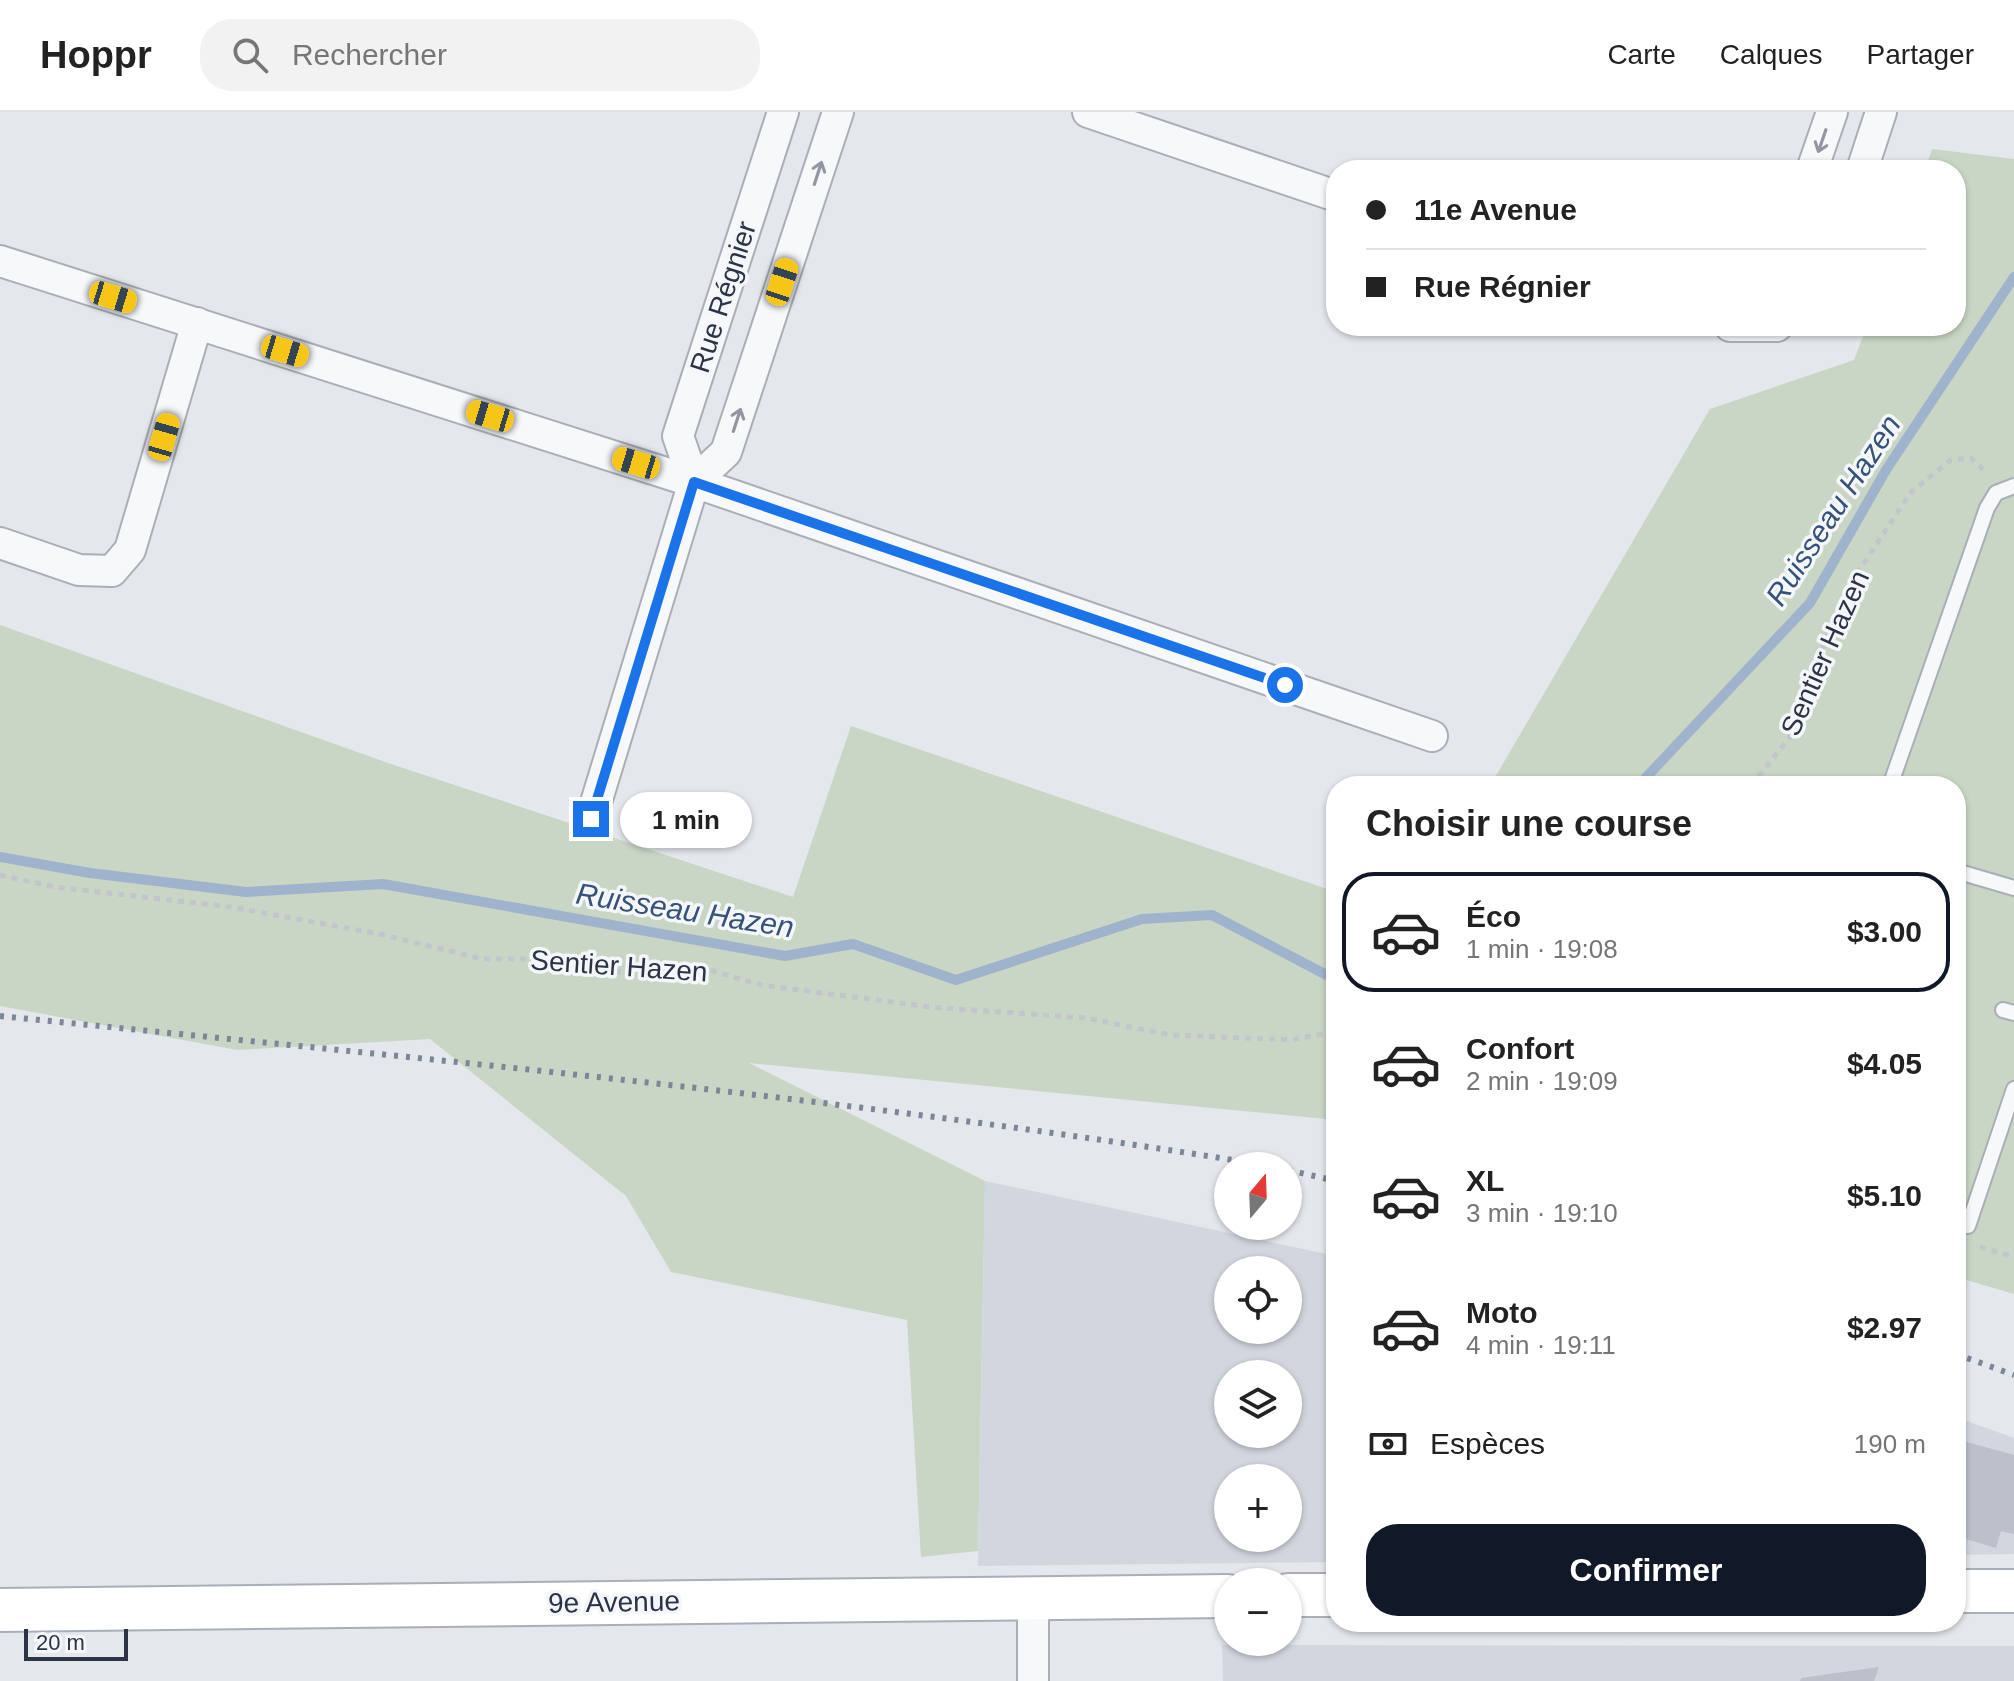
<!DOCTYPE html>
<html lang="fr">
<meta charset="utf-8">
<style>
body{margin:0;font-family:Helvetica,sans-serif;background:#f2f2f2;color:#222;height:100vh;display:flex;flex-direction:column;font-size:30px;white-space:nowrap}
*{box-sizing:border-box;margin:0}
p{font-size:26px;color:#767676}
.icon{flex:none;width:44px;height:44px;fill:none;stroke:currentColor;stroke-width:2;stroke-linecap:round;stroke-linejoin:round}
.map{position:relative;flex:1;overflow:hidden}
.side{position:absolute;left:1326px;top:664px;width:640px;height:856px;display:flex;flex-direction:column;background:#fff;border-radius:32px;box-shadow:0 2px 6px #0004}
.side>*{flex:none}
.banner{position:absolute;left:1326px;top:48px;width:640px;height:176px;border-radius:32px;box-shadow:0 2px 6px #0004;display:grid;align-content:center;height:176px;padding:0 40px;background:#fff}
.needle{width:52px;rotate:19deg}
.buttons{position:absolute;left:1214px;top:1040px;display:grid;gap:16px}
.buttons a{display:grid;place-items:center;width:88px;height:88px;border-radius:50%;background:#fff;box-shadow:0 2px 6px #0004;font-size:40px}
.scale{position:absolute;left:24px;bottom:20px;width:104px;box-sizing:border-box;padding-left:8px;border:4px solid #2b3445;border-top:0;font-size:22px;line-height:28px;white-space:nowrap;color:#2b3445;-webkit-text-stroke:6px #f4f6f9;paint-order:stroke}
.end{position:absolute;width:36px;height:36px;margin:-18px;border:10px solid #1a73e8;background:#fff;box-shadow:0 0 0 4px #fff}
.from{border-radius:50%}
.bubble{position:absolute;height:56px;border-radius:28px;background:#fff;box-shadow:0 2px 6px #0004;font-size:26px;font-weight:700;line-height:56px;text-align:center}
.car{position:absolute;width:24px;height:48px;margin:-24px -12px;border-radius:10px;box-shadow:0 0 6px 2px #0007;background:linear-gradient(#f5c518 24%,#345 0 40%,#f5c518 0 76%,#345 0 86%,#f5c518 0)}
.banner b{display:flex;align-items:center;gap:28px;height:76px;font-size:30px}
.banner b+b{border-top:2px solid #e0e0e0}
.banner i{width:20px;height:20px;background:#222}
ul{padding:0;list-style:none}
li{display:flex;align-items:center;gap:24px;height:120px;margin:0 16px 12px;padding:0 24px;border:4px solid transparent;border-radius:32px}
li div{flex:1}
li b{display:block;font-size:30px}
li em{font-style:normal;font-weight:700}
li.selected{border-color:#111827}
li>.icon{width:72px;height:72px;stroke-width:1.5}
h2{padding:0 40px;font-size:36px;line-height:96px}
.pay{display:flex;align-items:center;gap:20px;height:88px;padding:0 40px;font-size:30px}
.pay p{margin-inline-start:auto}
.cta{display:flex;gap:16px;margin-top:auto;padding:16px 40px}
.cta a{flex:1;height:92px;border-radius:32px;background:#111827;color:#fff;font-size:32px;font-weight:700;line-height:92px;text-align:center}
header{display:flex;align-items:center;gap:48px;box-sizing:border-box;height:112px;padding:0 40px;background:#fff;border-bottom:2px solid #e0e0e0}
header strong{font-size:38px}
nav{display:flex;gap:44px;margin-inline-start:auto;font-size:28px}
.search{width:560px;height:72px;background:#f2f2f2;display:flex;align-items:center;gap:20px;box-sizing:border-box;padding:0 28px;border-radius:32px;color:#767676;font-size:30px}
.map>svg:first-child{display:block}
.built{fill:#d2d6de;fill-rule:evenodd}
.green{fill:#c9d6c5}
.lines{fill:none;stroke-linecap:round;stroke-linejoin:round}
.stream{stroke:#9fb4cc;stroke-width:10}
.building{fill:#bbc0ca}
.lane-casing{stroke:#a9aeb7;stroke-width:18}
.street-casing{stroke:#a9aeb7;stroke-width:34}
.secondary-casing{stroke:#a9aeb7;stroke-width:46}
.path{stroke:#c2c5cb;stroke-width:5;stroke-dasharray:6 6;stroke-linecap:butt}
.lane{stroke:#f7f8fa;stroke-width:14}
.street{stroke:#f7f8fa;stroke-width:30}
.secondary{stroke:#fff;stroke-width:42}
.rail{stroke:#7d8696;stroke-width:6;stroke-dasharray:4 8;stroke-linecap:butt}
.oneway{stroke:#9196a0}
.route{stroke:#1a73e8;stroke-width:10}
.labels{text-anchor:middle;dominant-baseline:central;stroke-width:7;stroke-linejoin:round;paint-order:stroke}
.street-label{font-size:28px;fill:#2b3445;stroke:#f4f6f9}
.water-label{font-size:30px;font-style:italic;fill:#34527a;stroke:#f4f6f9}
</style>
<header>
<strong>Hoppr</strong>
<div class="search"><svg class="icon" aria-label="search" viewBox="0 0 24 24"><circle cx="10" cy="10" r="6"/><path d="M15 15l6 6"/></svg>Rechercher</div>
<nav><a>Carte</a><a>Calques</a><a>Partager</a></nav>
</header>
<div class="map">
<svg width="2014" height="1569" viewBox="0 0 2014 1569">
<rect width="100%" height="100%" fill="#e4e7ec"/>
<g class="built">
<path d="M985,1069L1336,1144V1450L978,1454ZM1228,1158H1288V1218H1228ZM1228,1262H1288V1322H1228ZM1228,1366H1288V1426H1228Z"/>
<polygon points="1956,1305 2014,1326 2014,1442 1956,1443"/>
<polygon points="1222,1533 2014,1534 2014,1569 1223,1569"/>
</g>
<g class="green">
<polygon points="1932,37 2014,47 2014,1182 1956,1165 1956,674 1490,674 1710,297 1854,248 1867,214 1956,214 1956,58 1925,58"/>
<polygon points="0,513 388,651 793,785 851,614 1336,780 1336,1008 749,951 985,1069 978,1439 921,1445 907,1208 671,1160 626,1084 430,927 237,938 0,894"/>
</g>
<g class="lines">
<g class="stream">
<polyline points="1638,674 1810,491 1886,358 2014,165"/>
<polyline points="0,745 90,761 246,780 383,772 785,844 853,832 956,868 1142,807 1212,803 1336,868"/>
</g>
</g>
<g class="building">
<polygon points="1956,1327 2014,1343 2014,1422 2001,1419 1996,1436 1956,1424"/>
<polygon points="1879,1555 1874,1569 1800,1569 1801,1566"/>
</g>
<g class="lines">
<defs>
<g id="lane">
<polyline points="1890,674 1987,396 1996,381 2014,374"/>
<polyline points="1956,759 2014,776"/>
<polyline points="2003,898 2014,901"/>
<polyline points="1968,1114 2014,977"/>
</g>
<g id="street">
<polyline points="1088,0 1336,84"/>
<polyline points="1812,58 1832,0"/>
<polyline points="1862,58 1881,0"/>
<polyline points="0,149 694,370 1432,624"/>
<polyline points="1730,214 1777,214"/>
<polyline points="694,370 678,324 783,0"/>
<polyline points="0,431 79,458 112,459 130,438 197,211"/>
<polyline points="591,707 694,370 726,340 838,0"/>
<polyline points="1033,1485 1033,1569"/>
</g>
<g id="secondary">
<polyline points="1956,1479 2014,1479"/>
<polyline points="1288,1483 1336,1483"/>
<polyline points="0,1498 1228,1484"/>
</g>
</defs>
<use href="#lane" class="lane-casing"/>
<use href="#street" class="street-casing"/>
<use href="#secondary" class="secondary-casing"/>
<g class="path">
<polyline points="1751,674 1794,620 1829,518 1850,472 1911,380 1951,348 1971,346 1987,361"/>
<polyline points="0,763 55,775 231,795 379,822 483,847 548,847 621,860 706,857 761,873 931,895 1086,906 1171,923 1291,928 1336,919"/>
<polyline points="1980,1135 2014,1145"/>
</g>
<use href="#lane" class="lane"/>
<use href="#street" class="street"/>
<use href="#secondary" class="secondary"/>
<g class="rail">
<path d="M0,904C424,947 849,985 1270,1054"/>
<polyline points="1288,1058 1336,1069"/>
<polyline points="1956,1242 2014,1263"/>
</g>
</g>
<defs><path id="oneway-shaft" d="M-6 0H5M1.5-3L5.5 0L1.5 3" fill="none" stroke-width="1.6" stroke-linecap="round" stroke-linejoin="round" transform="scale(2)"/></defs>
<g class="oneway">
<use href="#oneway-shaft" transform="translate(1822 29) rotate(109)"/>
<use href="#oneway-shaft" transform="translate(818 61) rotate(-72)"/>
<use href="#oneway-shaft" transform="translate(737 308) rotate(-72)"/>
</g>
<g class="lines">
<polyline class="route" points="591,707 694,370 1285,573"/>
</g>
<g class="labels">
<g class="street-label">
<text transform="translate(723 185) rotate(-72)">Rue Régnier</text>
<text transform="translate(1825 541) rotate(-66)">Sentier Hazen</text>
<text transform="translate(619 854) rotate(4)">Sentier Hazen</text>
<text transform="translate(614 1490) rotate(-1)">9e Avenue</text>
</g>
<g class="water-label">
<text transform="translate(1833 398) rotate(-57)">Ruisseau Hazen</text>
<text transform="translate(685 798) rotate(9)">Ruisseau Hazen</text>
</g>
</g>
</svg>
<div class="buttons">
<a><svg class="needle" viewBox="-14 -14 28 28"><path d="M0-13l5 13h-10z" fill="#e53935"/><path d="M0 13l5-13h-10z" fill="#767676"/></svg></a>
<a><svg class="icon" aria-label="locate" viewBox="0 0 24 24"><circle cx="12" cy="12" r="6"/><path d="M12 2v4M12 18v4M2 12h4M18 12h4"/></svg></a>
<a><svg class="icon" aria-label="layers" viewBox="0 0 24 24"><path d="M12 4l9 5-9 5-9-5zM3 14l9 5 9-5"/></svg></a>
<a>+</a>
<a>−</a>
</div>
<div class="scale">20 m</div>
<i class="end from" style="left:1285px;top:573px"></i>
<i class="end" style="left:591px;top:707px"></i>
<div class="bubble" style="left:620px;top:680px;width:132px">1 min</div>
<i class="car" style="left:782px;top:170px;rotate:18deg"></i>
<i class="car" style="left:113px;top:185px;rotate:107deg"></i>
<i class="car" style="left:285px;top:239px;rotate:107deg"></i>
<i class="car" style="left:490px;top:304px;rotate:287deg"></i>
<i class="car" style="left:164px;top:325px;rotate:16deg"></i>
<i class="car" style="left:636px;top:351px;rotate:287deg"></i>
<div class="banner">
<b><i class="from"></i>11e Avenue</b>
<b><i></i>Rue Régnier</b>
</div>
<section class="side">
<h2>Choisir une course</h2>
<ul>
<li class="selected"><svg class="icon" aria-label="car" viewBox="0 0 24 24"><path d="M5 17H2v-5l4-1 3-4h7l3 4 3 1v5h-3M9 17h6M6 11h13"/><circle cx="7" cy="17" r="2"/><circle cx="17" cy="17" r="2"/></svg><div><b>Éco</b><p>1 min · 19:08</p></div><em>$3.00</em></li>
<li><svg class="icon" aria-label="car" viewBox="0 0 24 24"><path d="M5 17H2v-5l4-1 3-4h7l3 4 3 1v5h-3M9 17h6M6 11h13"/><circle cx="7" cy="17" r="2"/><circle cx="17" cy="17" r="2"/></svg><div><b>Confort</b><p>2 min · 19:09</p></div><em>$4.05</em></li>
<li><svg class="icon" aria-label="car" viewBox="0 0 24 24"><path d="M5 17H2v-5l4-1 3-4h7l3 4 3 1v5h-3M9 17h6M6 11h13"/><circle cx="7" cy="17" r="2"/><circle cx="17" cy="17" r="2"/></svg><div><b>XL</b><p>3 min · 19:10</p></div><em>$5.10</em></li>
<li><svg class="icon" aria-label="car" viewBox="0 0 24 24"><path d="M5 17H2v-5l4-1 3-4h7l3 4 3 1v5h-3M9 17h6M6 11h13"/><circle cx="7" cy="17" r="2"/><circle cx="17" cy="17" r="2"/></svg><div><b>Moto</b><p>4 min · 19:11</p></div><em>$2.97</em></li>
</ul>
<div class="pay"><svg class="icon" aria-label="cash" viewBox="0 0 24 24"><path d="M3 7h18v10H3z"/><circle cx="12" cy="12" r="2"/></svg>Espèces<p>190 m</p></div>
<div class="cta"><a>Confirmer</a></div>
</section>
</div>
